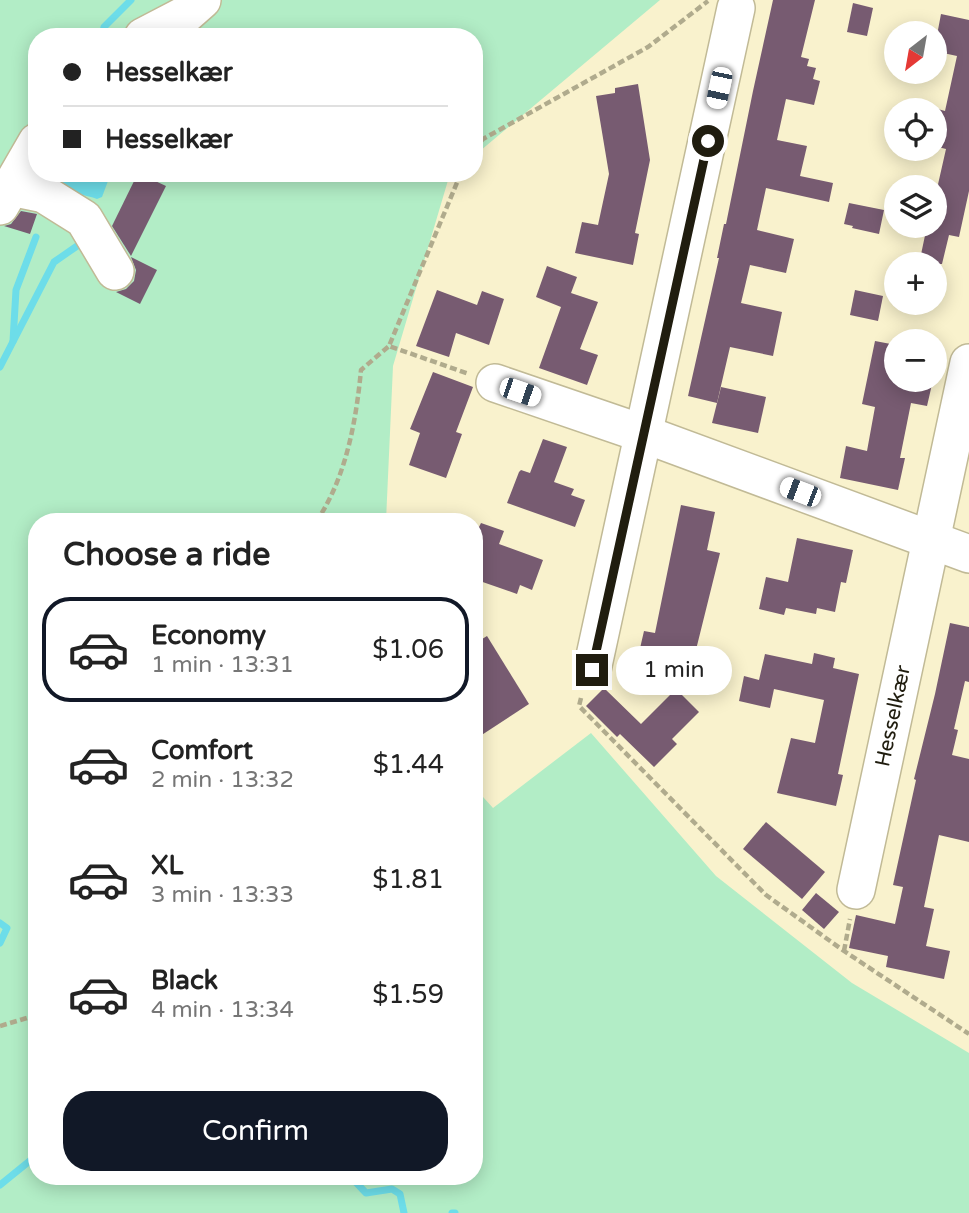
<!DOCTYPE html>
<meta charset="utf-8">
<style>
body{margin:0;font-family:"Varela Round",sans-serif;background:#f2f2f2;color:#222;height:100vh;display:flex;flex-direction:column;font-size:26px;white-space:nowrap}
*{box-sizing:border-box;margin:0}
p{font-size:23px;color:#767676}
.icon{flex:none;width:38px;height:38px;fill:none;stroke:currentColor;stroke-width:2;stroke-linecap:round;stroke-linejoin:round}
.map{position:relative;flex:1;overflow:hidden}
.side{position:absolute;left:28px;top:513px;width:455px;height:672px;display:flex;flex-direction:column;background:#fff;border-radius:28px;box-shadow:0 4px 18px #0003}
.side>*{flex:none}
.banner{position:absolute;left:28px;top:28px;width:455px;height:154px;border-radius:28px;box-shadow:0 4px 18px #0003;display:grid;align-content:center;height:154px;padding:0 35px;background:#fff}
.needle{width:46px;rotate:211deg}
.buttons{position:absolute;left:884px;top:21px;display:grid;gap:14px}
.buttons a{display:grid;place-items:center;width:63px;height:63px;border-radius:50%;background:#fff;box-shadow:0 4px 18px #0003;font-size:35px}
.end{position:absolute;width:32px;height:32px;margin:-16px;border:9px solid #201d0f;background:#fff;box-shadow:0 0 0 4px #fff}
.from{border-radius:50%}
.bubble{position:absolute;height:49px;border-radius:24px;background:#fff;box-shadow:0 4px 18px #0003;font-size:23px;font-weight:600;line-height:49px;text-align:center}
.car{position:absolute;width:21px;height:42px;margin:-21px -10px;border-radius:9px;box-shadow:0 0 5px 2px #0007;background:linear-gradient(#fff 24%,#345 0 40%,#fff 0 76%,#345 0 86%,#fff 0)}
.banner b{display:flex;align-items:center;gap:24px;height:66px;font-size:26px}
.banner b+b{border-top:2px solid #e0e0e0}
.banner i{width:18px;height:18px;background:#222}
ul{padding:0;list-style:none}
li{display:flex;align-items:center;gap:21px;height:105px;margin:0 14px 10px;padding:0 21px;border:4px solid transparent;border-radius:28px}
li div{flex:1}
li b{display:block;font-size:26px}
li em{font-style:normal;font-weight:600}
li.current{border-color:#111827}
li>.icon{width:63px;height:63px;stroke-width:1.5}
h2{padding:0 35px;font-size:32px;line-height:84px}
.button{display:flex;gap:14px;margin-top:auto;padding:14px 35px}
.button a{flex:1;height:80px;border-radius:28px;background:#111827;color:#fff;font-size:28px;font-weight:600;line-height:80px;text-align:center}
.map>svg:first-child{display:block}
.green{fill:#b2edc6}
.water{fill:#6ddde9}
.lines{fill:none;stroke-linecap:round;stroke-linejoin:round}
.stream{stroke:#6ddde9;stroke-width:7}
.building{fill:#775b71}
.minor-casing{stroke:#c1ba96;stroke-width:40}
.path{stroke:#b0ab8d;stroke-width:4.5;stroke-dasharray:7 3.5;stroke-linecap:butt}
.minor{stroke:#fff;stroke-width:37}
.route{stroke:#201d0f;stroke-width:9}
.labels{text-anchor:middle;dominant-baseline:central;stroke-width:7;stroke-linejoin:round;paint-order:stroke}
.street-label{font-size:21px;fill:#201d0f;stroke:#fff}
</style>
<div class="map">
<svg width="969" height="1213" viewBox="0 0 969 1213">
<rect width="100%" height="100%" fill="#f9f2cd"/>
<polygon class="green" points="0,0 660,0 474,156 474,37 37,37 37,173 453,173 449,177 393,366 386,521 37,522 37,1176 474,1176 474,787 493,808 591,733 716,876 852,983 969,1053 969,1213 0,1213"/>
<path class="water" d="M42,173H111L102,197L97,199C75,191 56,194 42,173Z"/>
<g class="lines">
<g class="stream">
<polyline points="102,37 104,27 131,0"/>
<polyline points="13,341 16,290 36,237"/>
<polyline points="0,367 54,262 80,244"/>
<polyline points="0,923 7,928 0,943"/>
<polyline points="350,1176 366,1193 392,1189 400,1194 404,1213"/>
<polyline points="0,1185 37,1155"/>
<polyline points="452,1213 455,1213"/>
</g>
</g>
<g class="building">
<polygon points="773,0 815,0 801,57 809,59 807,66 816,68 813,79 820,81 814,105 786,99 777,140 807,146 800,176 833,183 829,202 766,188 757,230 794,239 786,273 750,265 741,303 782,312 773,356 730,347 717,403 688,396 719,258 717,258 724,224 726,224 753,91"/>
<polygon points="853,3 873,8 867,36 847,32"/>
<polygon points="941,14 969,20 969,191 959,237 949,235 942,264 919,264 927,226 934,226 934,202 946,149 934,146 934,108 945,111 957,56 934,51"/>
<polygon points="638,84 650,160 635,233 639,234 633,265 575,253 582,222 598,225 609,174 596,96 615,93 615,88"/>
<polygon points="138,173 166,186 131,256 112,226"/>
<polygon points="849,203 884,210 879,234 852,228 853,226 844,224"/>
<polygon points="21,211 37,214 30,234 4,226 11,224"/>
<polygon points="131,257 157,270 140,304 116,292 126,289 134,281 136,270"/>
<polygon points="547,266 577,277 571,293 598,302 580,349 598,355 587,385 539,368 561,307 536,297"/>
<polygon points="437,290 477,305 482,291 504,299 489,345 456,333 449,357 416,346"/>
<polygon points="855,290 883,296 878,321 850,315"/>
<polygon points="875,341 896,345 896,380 933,380 927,406 911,403 900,458 905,458 898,490 840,478 846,446 867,451 875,407 862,404"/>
<polygon points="433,372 473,387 456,432 462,434 446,478 409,465 420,433 410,429"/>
<polygon points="721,387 766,397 758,433 712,423"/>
<polygon points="543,439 567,447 554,482 574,489 571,495 585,500 575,527 507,503 519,472 521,470 530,473"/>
<polygon points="681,505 715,512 707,550 720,553 688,682 635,670 644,631 655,633"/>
<polygon points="481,523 504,531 499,544 543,560 532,590 520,585 517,594 474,579 474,526 479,527"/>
<polygon points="797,538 853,550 846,583 841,582 835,612 817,608 816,614 786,608 784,615 759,609 766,577 788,582"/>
<polygon points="950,623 969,627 969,682 965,681 954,729 958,730 952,755 969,759 969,842 939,835 924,907 934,909 926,946 950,951 944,979 886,967 888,956 849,948 856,915 895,924 903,887 893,885 916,780 914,779 935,694"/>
<polygon points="487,636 529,704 474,740 474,644"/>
<polygon points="814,653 835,658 833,668 859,674 838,774 843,775 836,806 777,793 791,738 815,743 824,700 774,689 770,708 739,701 744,676 759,680 765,654 812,664"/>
<polygon points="604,688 641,724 676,689 699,712 672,739 677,744 654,767 620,734 617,737 586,706"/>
<polygon points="766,822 825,872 802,899 743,849"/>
<polygon points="816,893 839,912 824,929 802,910"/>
</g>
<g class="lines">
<defs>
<g id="minor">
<polyline points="143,37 185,15 202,0"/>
<polyline points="10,187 44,194 84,219 115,271"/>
<polyline points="0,206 37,142"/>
<polyline points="495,383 644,434 969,554"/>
<polyline points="592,670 736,8"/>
<polyline points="856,890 969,363"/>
</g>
</defs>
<use href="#minor" class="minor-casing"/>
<g class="path">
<polyline points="474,149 483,139 648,47 708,1"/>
<polyline points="461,173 389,346 469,374"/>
<path d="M316,522C346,478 356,422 361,370L389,346"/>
<polyline points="581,698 579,706 766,895 844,951 969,1034"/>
<polyline points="844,951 850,919"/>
<polyline points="0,1026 37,1015"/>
</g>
<use href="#minor" class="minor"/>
</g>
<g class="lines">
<polyline class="route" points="592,670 708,141"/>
</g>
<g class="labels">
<g class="street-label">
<text transform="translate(893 716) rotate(-78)">Hesselkær</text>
</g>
</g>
</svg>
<div class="buttons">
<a><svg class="needle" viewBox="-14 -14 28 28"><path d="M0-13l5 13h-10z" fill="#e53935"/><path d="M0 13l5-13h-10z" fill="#767676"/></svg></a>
<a><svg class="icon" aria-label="locate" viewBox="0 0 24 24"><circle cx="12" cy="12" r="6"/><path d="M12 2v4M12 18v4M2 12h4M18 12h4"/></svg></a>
<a><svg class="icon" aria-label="layers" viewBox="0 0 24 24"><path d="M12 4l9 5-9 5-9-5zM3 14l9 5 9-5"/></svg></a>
<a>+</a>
<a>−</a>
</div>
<i class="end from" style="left:708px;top:141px"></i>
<i class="end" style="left:592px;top:670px"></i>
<div class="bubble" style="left:616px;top:646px;width:116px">1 min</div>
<i class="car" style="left:719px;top:88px;rotate:192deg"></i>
<i class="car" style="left:520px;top:392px;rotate:109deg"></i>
<i class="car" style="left:800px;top:492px;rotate:291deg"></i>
<div class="banner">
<b><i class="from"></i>Hesselkær</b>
<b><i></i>Hesselkær</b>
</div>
<section class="side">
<h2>Choose a ride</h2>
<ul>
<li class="current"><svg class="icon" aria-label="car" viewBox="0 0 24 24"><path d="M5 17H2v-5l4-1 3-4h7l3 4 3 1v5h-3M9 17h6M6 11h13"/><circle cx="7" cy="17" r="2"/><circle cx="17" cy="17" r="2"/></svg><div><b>Economy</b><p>1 min · 13:31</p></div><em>$1.06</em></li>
<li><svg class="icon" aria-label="car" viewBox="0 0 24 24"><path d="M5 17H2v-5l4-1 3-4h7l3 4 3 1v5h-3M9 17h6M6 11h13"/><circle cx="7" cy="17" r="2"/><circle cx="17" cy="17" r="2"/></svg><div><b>Comfort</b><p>2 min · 13:32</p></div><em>$1.44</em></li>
<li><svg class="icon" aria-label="car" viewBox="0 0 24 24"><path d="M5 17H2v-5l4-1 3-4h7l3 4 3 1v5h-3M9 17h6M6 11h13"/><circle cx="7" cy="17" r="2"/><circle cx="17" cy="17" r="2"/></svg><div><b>XL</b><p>3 min · 13:33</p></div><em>$1.81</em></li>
<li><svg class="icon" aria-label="car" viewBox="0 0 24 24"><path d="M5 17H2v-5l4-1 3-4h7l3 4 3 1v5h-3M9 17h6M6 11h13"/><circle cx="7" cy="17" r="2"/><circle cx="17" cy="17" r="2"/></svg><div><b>Black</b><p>4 min · 13:34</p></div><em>$1.59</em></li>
</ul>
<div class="button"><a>Confirm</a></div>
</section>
</div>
